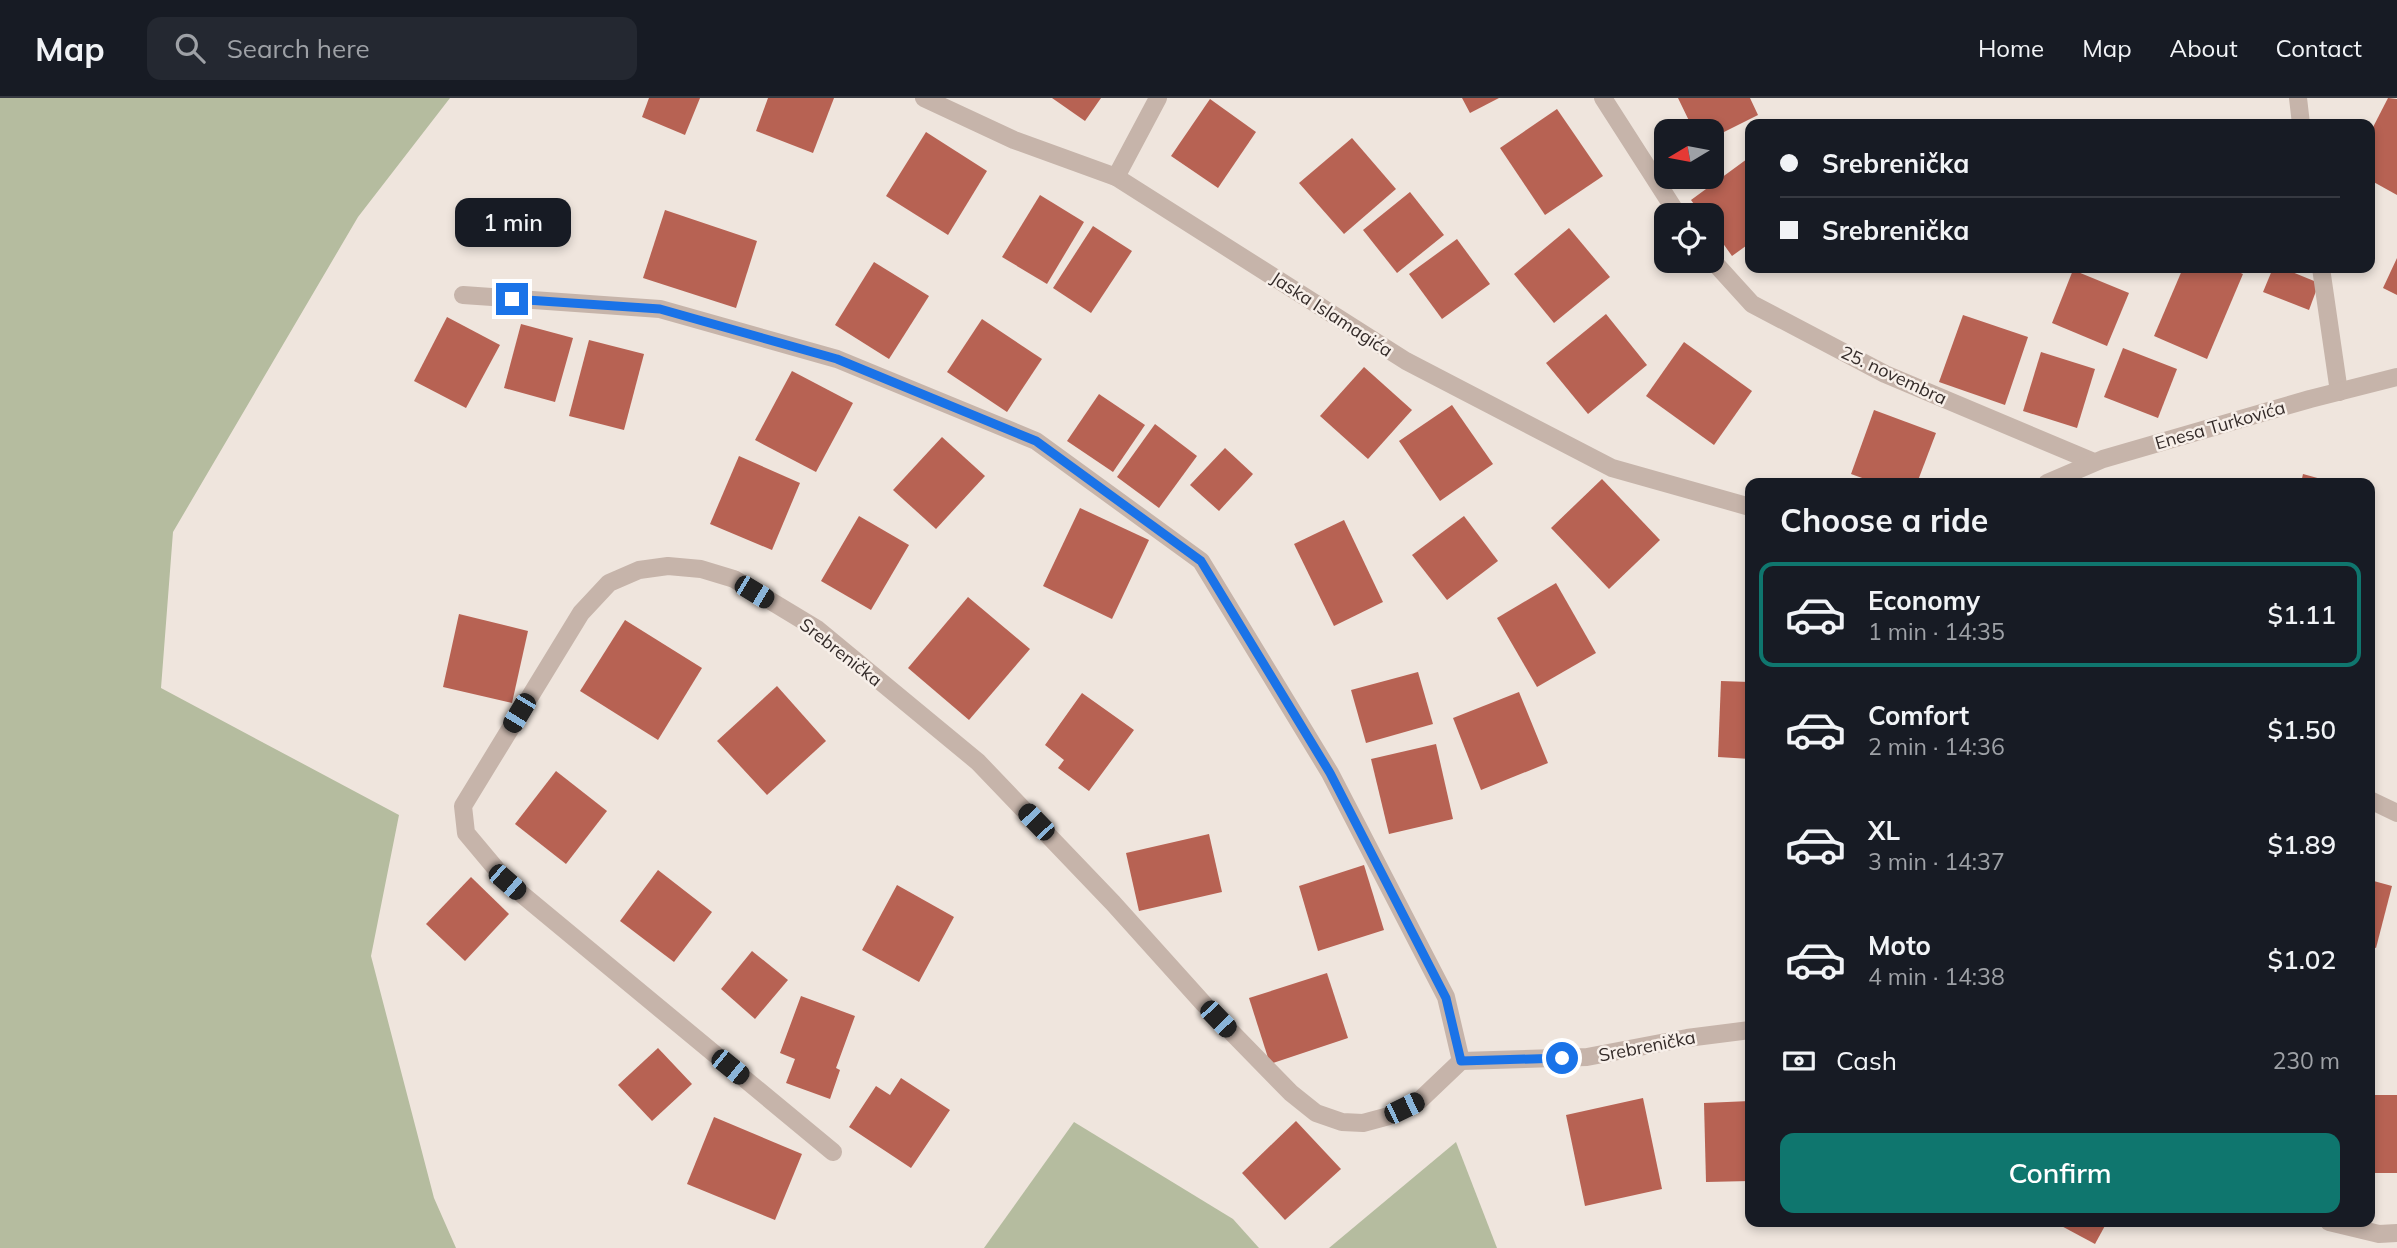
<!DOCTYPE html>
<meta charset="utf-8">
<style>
body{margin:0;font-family:Mulish,sans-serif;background:#242831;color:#f1f3f6;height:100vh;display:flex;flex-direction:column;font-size:26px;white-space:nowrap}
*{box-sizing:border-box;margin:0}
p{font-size:23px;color:#9ea1a6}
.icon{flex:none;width:38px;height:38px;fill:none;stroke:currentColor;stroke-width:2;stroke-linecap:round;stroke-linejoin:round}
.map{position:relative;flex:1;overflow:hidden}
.details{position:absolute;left:1745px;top:380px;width:630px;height:749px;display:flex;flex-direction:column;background:#171b24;border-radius:14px;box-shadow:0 4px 10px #0003}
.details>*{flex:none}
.banner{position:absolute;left:1745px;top:21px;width:630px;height:154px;border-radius:14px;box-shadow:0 4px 10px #0003;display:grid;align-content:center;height:154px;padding:0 35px;background:#171b24}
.needle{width:46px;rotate:260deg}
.fabs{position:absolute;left:1654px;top:21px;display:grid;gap:14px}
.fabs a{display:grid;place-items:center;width:70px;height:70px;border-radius:14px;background:#171b24;box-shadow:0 4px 10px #0003;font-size:35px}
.end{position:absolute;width:32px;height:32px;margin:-16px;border:9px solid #1a73e8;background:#fff;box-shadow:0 0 0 4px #fff}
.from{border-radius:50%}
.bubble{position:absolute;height:49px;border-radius:14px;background:#171b24;box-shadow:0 4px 10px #0003;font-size:23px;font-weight:600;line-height:49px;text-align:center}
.car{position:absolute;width:21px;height:42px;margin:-21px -10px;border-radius:9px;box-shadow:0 0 5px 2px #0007;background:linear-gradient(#222 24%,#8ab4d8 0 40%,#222 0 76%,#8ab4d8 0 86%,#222 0)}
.banner b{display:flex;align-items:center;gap:24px;height:66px;font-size:26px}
.banner b+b{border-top:2px solid #363941}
.banner i{width:18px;height:18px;background:#f1f3f6}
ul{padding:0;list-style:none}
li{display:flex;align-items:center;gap:21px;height:105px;margin:0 14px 10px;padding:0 21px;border:4px solid transparent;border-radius:14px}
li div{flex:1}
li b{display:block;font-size:26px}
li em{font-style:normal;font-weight:600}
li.selected{border-color:#0f766e}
li>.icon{width:63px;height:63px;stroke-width:1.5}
h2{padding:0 35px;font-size:32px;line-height:84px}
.pay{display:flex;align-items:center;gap:18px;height:77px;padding:0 35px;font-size:26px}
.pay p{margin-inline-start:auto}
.cta{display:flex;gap:14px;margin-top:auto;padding:14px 35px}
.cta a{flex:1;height:80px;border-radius:14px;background:#0f766e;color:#fff;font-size:28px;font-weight:600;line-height:80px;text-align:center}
header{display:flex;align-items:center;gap:42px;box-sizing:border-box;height:98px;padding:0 35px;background:#171b24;border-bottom:2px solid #363941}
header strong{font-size:33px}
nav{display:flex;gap:38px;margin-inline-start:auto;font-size:24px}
.search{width:490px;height:63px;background:#242831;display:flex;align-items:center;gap:18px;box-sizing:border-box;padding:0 24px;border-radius:14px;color:#9ea1a6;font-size:26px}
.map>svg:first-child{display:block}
.green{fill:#b5bc9f}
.building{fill:#b76253}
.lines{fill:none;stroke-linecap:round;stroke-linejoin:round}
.minor{stroke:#c6b4aa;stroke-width:18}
.route{stroke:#1a73e8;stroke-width:9}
.labels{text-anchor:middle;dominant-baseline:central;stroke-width:5;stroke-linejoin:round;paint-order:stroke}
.street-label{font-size:18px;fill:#342b29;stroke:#f7efe9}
</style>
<header>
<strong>Map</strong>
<div class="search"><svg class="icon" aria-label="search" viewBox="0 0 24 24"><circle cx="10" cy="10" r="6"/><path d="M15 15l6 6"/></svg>Search here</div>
<nav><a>Home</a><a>Map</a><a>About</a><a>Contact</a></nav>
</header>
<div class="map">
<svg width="2397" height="1150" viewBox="0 0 2397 1150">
<rect width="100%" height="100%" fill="#efe5dd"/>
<g class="green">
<polygon points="0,0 450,0 358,119 173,434 161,590 399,717 371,858 434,1100 456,1150 0,1150"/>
<polygon points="1074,1024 1233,1121 1259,1150 984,1150"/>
<polygon points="1456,1044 1497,1150 1329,1150"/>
</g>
<g class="building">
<polygon points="649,0 700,0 685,37 642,19"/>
<polygon points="768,0 834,0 813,55 756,33"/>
<polygon points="1052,0 1101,0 1085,23"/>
<polygon points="1462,0 1499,0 1470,15"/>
<polygon points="1678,0 1750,0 1758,17 1712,40 1712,33 1694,33"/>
<polygon points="2388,0 2397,1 2397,97 2370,82 2370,35"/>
<polygon points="1210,1 1256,34 1218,90 1171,58"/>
<polygon points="1557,11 1603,78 1545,117 1500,50"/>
<polygon points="926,34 987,73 948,137 886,98"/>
<polygon points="1352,40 1396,91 1344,136 1299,85"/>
<polygon points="1747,61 1750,64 1750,145 1732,158 1712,130 1712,117 1702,117 1691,102"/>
<polygon points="1410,94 1444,137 1397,175 1363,132"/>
<polygon points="1040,97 1084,124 1047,186 1002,159"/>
<polygon points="665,112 757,143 736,210 643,180"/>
<polygon points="1093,128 1132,153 1091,215 1053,190"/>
<polygon points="1569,130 1610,179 1554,225 1514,176"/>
<polygon points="1457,141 1490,186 1442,221 1409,176"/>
<polygon points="2397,160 2397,197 2383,190"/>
<polygon points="874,164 929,198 889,261 835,227"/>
<polygon points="2183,170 2229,170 2243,176 2207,261 2154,238"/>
<polygon points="2273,170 2282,170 2319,185 2309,212 2263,194"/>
<polygon points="2073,172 2129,195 2107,248 2052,225"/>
<polygon points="1606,216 1647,267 1588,316 1546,265"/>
<polygon points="1963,217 2028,239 2005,307 1939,284"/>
<polygon points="447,219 500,247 466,310 414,283"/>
<polygon points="982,221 1042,261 1007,314 947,274"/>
<polygon points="521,226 573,240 555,304 504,290"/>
<polygon points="589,242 644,256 624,332 569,318"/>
<polygon points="1684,244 1752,293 1714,347 1646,298"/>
<polygon points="2123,250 2177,271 2158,320 2104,299"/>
<polygon points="2041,254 2095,271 2077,330 2023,313"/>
<polygon points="1364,269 1412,312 1368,361 1320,318"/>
<polygon points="792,273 853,305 816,374 755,342"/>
<polygon points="1099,296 1145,327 1113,374 1067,343"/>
<polygon points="1452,307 1493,366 1440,403 1399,343"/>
<polygon points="1874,312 1936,335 1917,385 1876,385 1851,376"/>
<polygon points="1155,326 1197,358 1159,410 1117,379"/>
<polygon points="942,339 985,378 936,431 893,392"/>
<polygon points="1225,350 1253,376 1219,413 1190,387"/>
<polygon points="739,358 800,385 772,452 710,426"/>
<polygon points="2303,376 2332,384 2332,385 2301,385"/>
<polygon points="1602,381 1660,442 1609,491 1551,430"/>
<polygon points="1080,410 1149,442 1112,521 1043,488"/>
<polygon points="859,418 909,447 871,512 821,483"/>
<polygon points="1464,418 1498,463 1447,502 1412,457"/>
<polygon points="1344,422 1383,504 1334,528 1294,446"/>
<polygon points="1556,485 1596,555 1537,589 1497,520"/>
<polygon points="968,499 1030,551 969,622 908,570"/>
<polygon points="459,516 528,533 512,605 443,589"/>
<polygon points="625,522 702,570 658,642 580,593"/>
<polygon points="1418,574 1433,626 1366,645 1351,592"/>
<polygon points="1721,583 1750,584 1750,661 1718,659"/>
<polygon points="777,588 826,643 767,697 717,643"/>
<polygon points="1519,594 1548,665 1481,692 1453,620"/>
<polygon points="1082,595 1134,632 1089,693 1058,670 1064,662 1045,647"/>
<polygon points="1436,646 1453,721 1389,736 1371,661"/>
<polygon points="556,673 607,713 566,766 515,726"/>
<polygon points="1209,736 1222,794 1139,813 1126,755"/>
<polygon points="1364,767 1384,832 1318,853 1299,788"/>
<polygon points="658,772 712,814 674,864 620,823"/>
<polygon points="471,779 509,816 465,863 426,826"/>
<polygon points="2370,782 2392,788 2376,850 2370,848"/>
<polygon points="897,787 954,819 919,884 862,852"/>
<polygon points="752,853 788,882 755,921 721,891"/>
<polygon points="1327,875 1348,940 1270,966 1249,900"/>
<polygon points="801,898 855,918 836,970 840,972 830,1001 786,985 795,961 780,955"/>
<polygon points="658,950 692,986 652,1023 618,987"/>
<polygon points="901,980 950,1012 911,1070 849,1029 876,988 890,997"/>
<rect x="2370" y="997" width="27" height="78"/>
<polygon points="1643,1000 1662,1091 1585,1108 1566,1017"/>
<polygon points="1750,1003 1750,1083 1706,1084 1704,1005"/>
<polygon points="714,1019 802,1056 775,1122 687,1086"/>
<polygon points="1296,1023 1341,1071 1285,1122 1242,1075"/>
<polygon points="2054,1124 2107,1124 2095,1146"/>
</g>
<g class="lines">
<g class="minor">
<polyline points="924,0 1014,42 1116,79 1406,263 1612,370 1750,409"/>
<polyline points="1603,0 1678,117"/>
<polyline points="2298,0 2301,26"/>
<polyline points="1116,79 1158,0"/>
<polyline points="1712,162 1752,206 1885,276 2094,364"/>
<polyline points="2321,170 2339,294"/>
<polyline points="463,197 660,211 837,261 1036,343 1201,463 1330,675 1446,899 1461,963 1419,1003 1389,1018 1363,1025 1342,1024 1316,1015 1291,995 1203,905 1113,805 978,664 817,531 734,481 701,471 668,468 639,472 609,485 581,515 463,708 466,735 507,784 833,1054"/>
<polyline points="2047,385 2103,361 2310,301 2397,279"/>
<polyline points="2370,702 2397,715"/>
<polyline points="1461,963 1587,959 1687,940 1750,932"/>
<polyline points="2329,1124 2379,1136 2397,1135"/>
</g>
</g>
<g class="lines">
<polyline class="route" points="512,201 660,211 837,261 1036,343 1201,463 1330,675 1446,900 1461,963 1562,960"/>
</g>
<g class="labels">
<g class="street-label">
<text transform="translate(1332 216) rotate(33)">Jaska Islamagića</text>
<text transform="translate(1894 277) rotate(25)">25. novembra</text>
<text transform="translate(2220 327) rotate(-16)">Enesa Turkovića</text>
<text transform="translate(841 554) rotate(38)">Srebrenička</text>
<text transform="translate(1647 948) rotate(-11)">Srebrenička</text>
</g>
</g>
</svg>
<div class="fabs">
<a><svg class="needle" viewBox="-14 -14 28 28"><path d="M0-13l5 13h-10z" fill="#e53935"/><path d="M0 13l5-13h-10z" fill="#9ea1a6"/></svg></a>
<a><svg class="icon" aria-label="locate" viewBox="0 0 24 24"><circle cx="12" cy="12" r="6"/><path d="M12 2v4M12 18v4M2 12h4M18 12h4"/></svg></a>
</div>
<i class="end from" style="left:1562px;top:960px"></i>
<i class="end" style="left:512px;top:201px"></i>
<div class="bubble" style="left:455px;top:100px;width:116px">1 min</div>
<i class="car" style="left:754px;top:494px;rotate:121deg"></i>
<i class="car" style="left:519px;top:615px;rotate:211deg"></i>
<i class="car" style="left:1036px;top:724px;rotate:316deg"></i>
<i class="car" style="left:507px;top:784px;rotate:131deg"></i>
<i class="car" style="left:1218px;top:921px;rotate:136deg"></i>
<i class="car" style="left:730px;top:969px;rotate:129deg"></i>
<i class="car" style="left:1404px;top:1010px;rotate:64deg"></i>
<div class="banner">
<b><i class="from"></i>Srebrenička</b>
<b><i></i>Srebrenička</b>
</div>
<section class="details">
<h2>Choose a ride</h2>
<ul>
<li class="selected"><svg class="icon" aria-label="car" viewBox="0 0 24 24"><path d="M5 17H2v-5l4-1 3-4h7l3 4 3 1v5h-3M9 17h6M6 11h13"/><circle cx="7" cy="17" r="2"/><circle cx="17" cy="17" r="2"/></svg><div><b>Economy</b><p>1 min · 14:35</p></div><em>$1.11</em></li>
<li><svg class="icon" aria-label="car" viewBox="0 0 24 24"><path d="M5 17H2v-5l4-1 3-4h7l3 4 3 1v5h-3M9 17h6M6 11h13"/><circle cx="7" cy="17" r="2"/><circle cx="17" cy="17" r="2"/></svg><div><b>Comfort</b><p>2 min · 14:36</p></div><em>$1.50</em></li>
<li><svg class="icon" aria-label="car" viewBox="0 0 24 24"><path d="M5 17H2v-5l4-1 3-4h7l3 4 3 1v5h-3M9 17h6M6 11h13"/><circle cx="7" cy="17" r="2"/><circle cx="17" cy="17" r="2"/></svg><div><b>XL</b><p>3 min · 14:37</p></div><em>$1.89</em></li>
<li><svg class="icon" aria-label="car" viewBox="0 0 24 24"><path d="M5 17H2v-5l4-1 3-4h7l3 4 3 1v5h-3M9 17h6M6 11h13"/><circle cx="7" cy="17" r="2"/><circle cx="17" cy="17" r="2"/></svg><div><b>Moto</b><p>4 min · 14:38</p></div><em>$1.02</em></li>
</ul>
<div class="pay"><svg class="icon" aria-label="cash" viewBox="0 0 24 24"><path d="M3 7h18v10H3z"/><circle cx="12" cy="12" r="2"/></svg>Cash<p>230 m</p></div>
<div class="cta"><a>Confirm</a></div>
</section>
</div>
